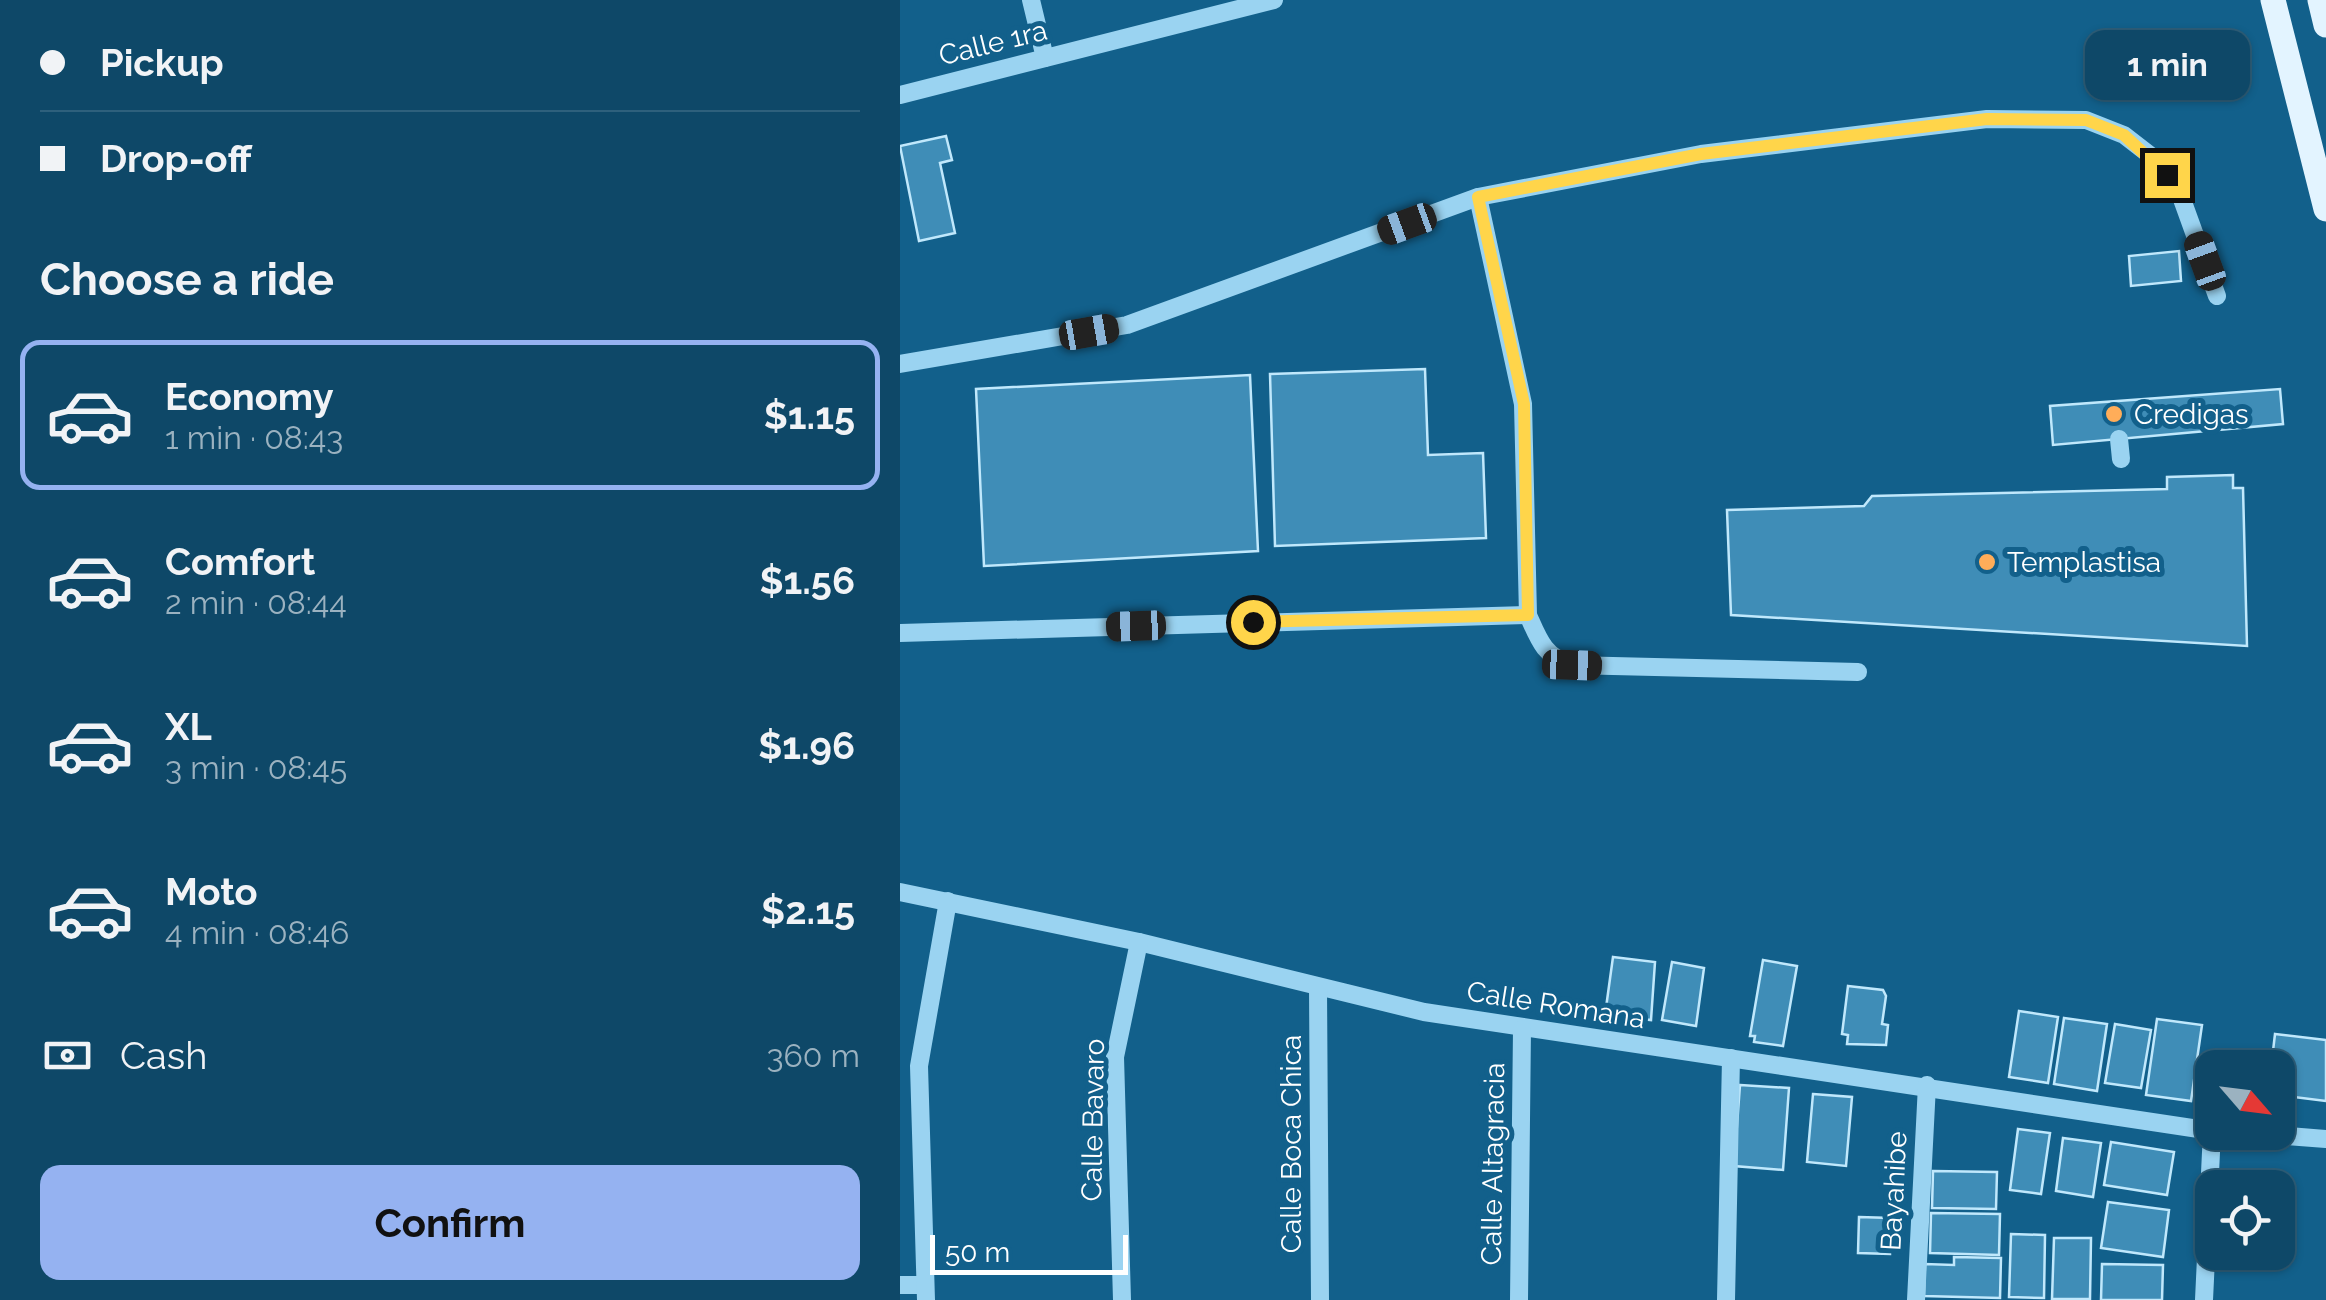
<!DOCTYPE html>
<meta charset="utf-8">
<style>
body{margin:0;font-family:Raleway,sans-serif;background:#1c5271;color:#f1f3f6;height:100vh;display:flex;flex-direction:column;font-size:38px;white-space:nowrap}
*{box-sizing:border-box;margin:0}
p{font-size:32px;color:#9bb2c0}
.icon{flex:none;width:55px;height:55px;fill:none;stroke:currentColor;stroke-width:2;stroke-linecap:round;stroke-linejoin:round}
.map{position:relative;flex:1;overflow:hidden}
.sheet{display:flex;flex-direction:column;background:#0e4868;width:900px}
.sheet>*{flex:none}
.guide{display:grid;align-content:center;height:220px;padding:0 40px;background:#0e4868}
.needle{width:65px;rotate:118deg}
.buttons{position:absolute;left:1295px;top:1050px;display:grid;gap:20px}
.buttons a{display:grid;place-items:center;width:100px;height:100px;border-radius:20px;background:#0e4868;box-shadow:0 2px 8px #0004,0 0 0 2px #2e607c;font-size:50px}
.scale{position:absolute;left:30px;bottom:25px;width:198px;box-sizing:border-box;padding-left:10px;border:5px solid #fff;border-top:0;font-size:28px;line-height:35px;white-space:nowrap;color:#fff;-webkit-text-stroke:8px #12608b;paint-order:stroke}
.end{position:absolute;width:45px;height:45px;margin:-22px;border:12px solid #ffd54a;background:#111;box-shadow:0 0 0 5px #111}
.from{border-radius:50%}
.bubble{position:absolute;height:70px;border-radius:20px;background:#0e4868;box-shadow:0 2px 8px #0004,0 0 0 2px #2e607c;font-size:32px;font-weight:700;line-height:70px;text-align:center}
.car{position:absolute;width:30px;height:60px;margin:-30px -15px;border-radius:12px;box-shadow:0 0 8px 2px #0007;background:linear-gradient(#222 24%,#8ab4d8 0 40%,#222 0 76%,#8ab4d8 0 86%,#222 0)}
.guide b{display:flex;align-items:center;gap:35px;height:95px;font-size:38px}
.guide b+b{border-top:2px solid #2e607c}
.guide i{width:25px;height:25px;background:#f1f3f6}
ul{padding:0;list-style:none}
li{display:flex;align-items:center;gap:30px;height:150px;margin:0 20px 15px;padding:0 20px;border:5px solid transparent;border-radius:20px}
li div{flex:1}
li b{display:block;font-size:38px}
li em{font-style:normal;font-weight:700}
li.current{border-color:#95b2f1}
li>.icon{width:90px;height:90px;stroke-width:1.5}
h2{padding:0 40px;font-size:45px;line-height:120px}
.pay{display:flex;align-items:center;gap:25px;height:110px;padding:0 40px;font-size:38px}
.pay p{margin-inline-start:auto}
.cta{display:flex;gap:20px;margin-top:auto;padding:20px 40px}
.cta a{flex:1;height:115px;border-radius:20px;background:#95b2f1;color:#111;font-size:40px;font-weight:700;line-height:115px;text-align:center}
main{display:flex;flex:1;min-height:0}
.map>svg:first-child{display:block}
.building{fill:#3f8db7;stroke:#c0e8fc;stroke-width:2.5}
.lines{fill:none;stroke-linecap:round;stroke-linejoin:round}
.minor{stroke:#9ad3f1;stroke-width:18}
.major{stroke:#e3f4ff;stroke-width:25}
.route{stroke:#ffd54a;stroke-width:12}
.poi-dot{fill:#ffad59;stroke:#12608b;stroke-width:4}
.labels{text-anchor:middle;dominant-baseline:central;stroke-width:10;stroke-linejoin:round;paint-order:stroke}
.street-label{font-size:28px;fill:#fff;stroke:#12608b}
.poi-label{font-size:28px;fill:#fff;stroke:#12608b;text-anchor:start}
</style>
<main>
<section class="sheet">
<div class="guide">
<b><i class="from"></i>Pickup</b>
<b><i></i>Drop-off</b>
</div>
<h2>Choose a ride</h2>
<ul>
<li class="current"><svg class="icon" aria-label="car" viewBox="0 0 24 24"><path d="M5 17H2v-5l4-1 3-4h7l3 4 3 1v5h-3M9 17h6M6 11h13"/><circle cx="7" cy="17" r="2"/><circle cx="17" cy="17" r="2"/></svg><div><b>Economy</b><p>1 min · 08:43</p></div><em>$1.15</em></li>
<li><svg class="icon" aria-label="car" viewBox="0 0 24 24"><path d="M5 17H2v-5l4-1 3-4h7l3 4 3 1v5h-3M9 17h6M6 11h13"/><circle cx="7" cy="17" r="2"/><circle cx="17" cy="17" r="2"/></svg><div><b>Comfort</b><p>2 min · 08:44</p></div><em>$1.56</em></li>
<li><svg class="icon" aria-label="car" viewBox="0 0 24 24"><path d="M5 17H2v-5l4-1 3-4h7l3 4 3 1v5h-3M9 17h6M6 11h13"/><circle cx="7" cy="17" r="2"/><circle cx="17" cy="17" r="2"/></svg><div><b>XL</b><p>3 min · 08:45</p></div><em>$1.96</em></li>
<li><svg class="icon" aria-label="car" viewBox="0 0 24 24"><path d="M5 17H2v-5l4-1 3-4h7l3 4 3 1v5h-3M9 17h6M6 11h13"/><circle cx="7" cy="17" r="2"/><circle cx="17" cy="17" r="2"/></svg><div><b>Moto</b><p>4 min · 08:46</p></div><em>$2.15</em></li>
</ul>
<div class="pay"><svg class="icon" aria-label="cash" viewBox="0 0 24 24"><path d="M3 7h18v10H3z"/><circle cx="12" cy="12" r="2"/></svg>Cash<p>360 m</p></div>
<div class="cta"><a>Confirm</a></div>
</section>
<div class="map">
<svg width="1426" height="1300" viewBox="0 0 1426 1300">
<rect width="100%" height="100%" fill="#12608b"/>
<g class="building">
<polygon points="46,136 52,160 40,163 55,233 19,241 0,146"/>
<polygon points="1279,251 1281,281 1231,286 1229,256"/>
<polygon points="525,369 528,455 583,453 586,538 375,546 370,374"/>
<polygon points="350,375 358,551 84,566 76,389"/>
<polygon points="1380,389 1383,424 1153,445 1150,406"/>
<polygon points="1333,475 1333,488 1343,488 1347,646 831,615 827,510 964,506 972,496 1267,489 1267,477"/>
<polygon points="713,957 755,962 751,1020 705,1015"/>
<polygon points="863,960 897,966 883,1046 854,1042 855,1036 850,1036"/>
<polygon points="772,962 804,968 796,1026 762,1020"/>
<polygon points="948,986 983,990 986,996 982,1024 988,1025 986,1045 947,1044 948,1035 942,1034"/>
<polygon points="1119,1011 1158,1017 1148,1083 1109,1077"/>
<polygon points="1164,1018 1207,1024 1197,1091 1154,1084"/>
<polygon points="1257,1019 1302,1025 1291,1101 1246,1095"/>
<polygon points="1215,1024 1251,1030 1241,1088 1205,1083"/>
<polygon points="1375,1034 1426,1040 1426,1101 1378,1095 1378,1068 1371,1068"/>
<polygon points="840,1085 889,1088 883,1170 834,1166"/>
<polygon points="913,1094 952,1097 946,1166 907,1162"/>
<polygon points="1118,1129 1150,1133 1141,1194 1110,1190"/>
<polygon points="1163,1138 1201,1143 1193,1197 1156,1191"/>
<polygon points="1211,1142 1274,1152 1267,1195 1204,1185"/>
<polygon points="1033,1171 1097,1172 1096,1209 1032,1208"/>
<polygon points="1208,1202 1269,1210 1263,1257 1201,1248"/>
<polygon points="1031,1213 1100,1214 1099,1255 1030,1253"/>
<polygon points="959,1217 991,1218 990,1233 997,1233 996,1248 990,1248 990,1254 958,1253"/>
<polygon points="1111,1234 1145,1235 1144,1298 1109,1297"/>
<polygon points="1154,1238 1191,1238 1190,1299 1152,1299"/>
<polygon points="1054,1257 1101,1258 1100,1298 1024,1296 1025,1264 1054,1265"/>
<polygon points="1202,1264 1263,1265 1262,1300 1201,1300"/>
</g>
<g class="lines">
<g class="minor">
<polyline points="131,0 145,58"/>
<polyline points="0,95 374,0"/>
<path d="M578,197L623,404L628,615C639,640 644,656 671,665L958,672"/>
<polyline points="0,364 227,325 578,197 801,154 1087,119 1186,120 1224,135 1255,159 1279,191 1317,296"/>
<polyline points="1219,439 1221,459"/>
<polyline points="0,633 628,615"/>
<polyline points="0,892 239,942 524,1012 1312,1131 1304,1300"/>
<polyline points="418,987 420,1300"/>
<polyline points="1336,1132 1426,1139"/>
<polyline points="0,1285 25,1285"/>
<polyline points="26,1300 19,1066 48,901"/>
<polyline points="222,1300 215,1057 239,942"/>
<polyline points="619,1300 622,1029"/>
<polyline points="826,1300 831,1058"/>
<polyline points="1016,1300 1027,1085"/>
</g>
<g class="major">
<polyline points="1373,0 1426,209"/>
<polyline points="1420,0 1426,25"/>
</g>
</g>
<g class="lines">
<polyline class="route" points="353,622 628,615 624,404 578,197 801,154 1087,119 1186,120 1224,135 1267,175"/>
</g>
<g class="poi-dot">
<circle cx="1214" cy="414" r="10"/>
<circle cx="1087" cy="562" r="10"/>
</g>
<g class="labels">
<g class="street-label">
<text transform="translate(93 43) rotate(-14)">Calle 1ra</text>
<text transform="translate(656 1005) rotate(9)">Calle Romana</text>
<text transform="translate(193 1120) rotate(-89)">Calle Bavaro</text>
<text transform="translate(391 1144) rotate(-90)">Calle Boca Chica</text>
<text transform="translate(593 1164) rotate(-89)">Calle Altagracia</text>
<text transform="translate(994 1191) rotate(-87)">Bayahibe</text>
</g>
<g class="poi-label">
<text x="1234" y="414">Credigas</text>
<text x="1107" y="562">Templastisa</text>
</g>
</g>
</svg>
<div class="buttons">
<a><svg class="needle" viewBox="-14 -14 28 28"><path d="M0-13l5 13h-10z" fill="#e53935"/><path d="M0 13l5-13h-10z" fill="#9bb2c0"/></svg></a>
<a><svg class="icon" aria-label="locate" viewBox="0 0 24 24"><circle cx="12" cy="12" r="6"/><path d="M12 2v4M12 18v4M2 12h4M18 12h4"/></svg></a>
</div>
<div class="scale">50 m</div>
<i class="end from" style="left:353px;top:622px"></i>
<i class="end" style="left:1267px;top:175px"></i>
<div class="bubble" style="left:1185px;top:30px;width:165px">1 min</div>
<i class="car" style="left:507px;top:224px;rotate:250deg"></i>
<i class="car" style="left:1305px;top:261px;rotate:340deg"></i>
<i class="car" style="left:189px;top:332px;rotate:80deg"></i>
<i class="car" style="left:236px;top:626px;rotate:268deg"></i>
<i class="car" style="left:672px;top:665px;rotate:92deg"></i>
</div>
</main>
